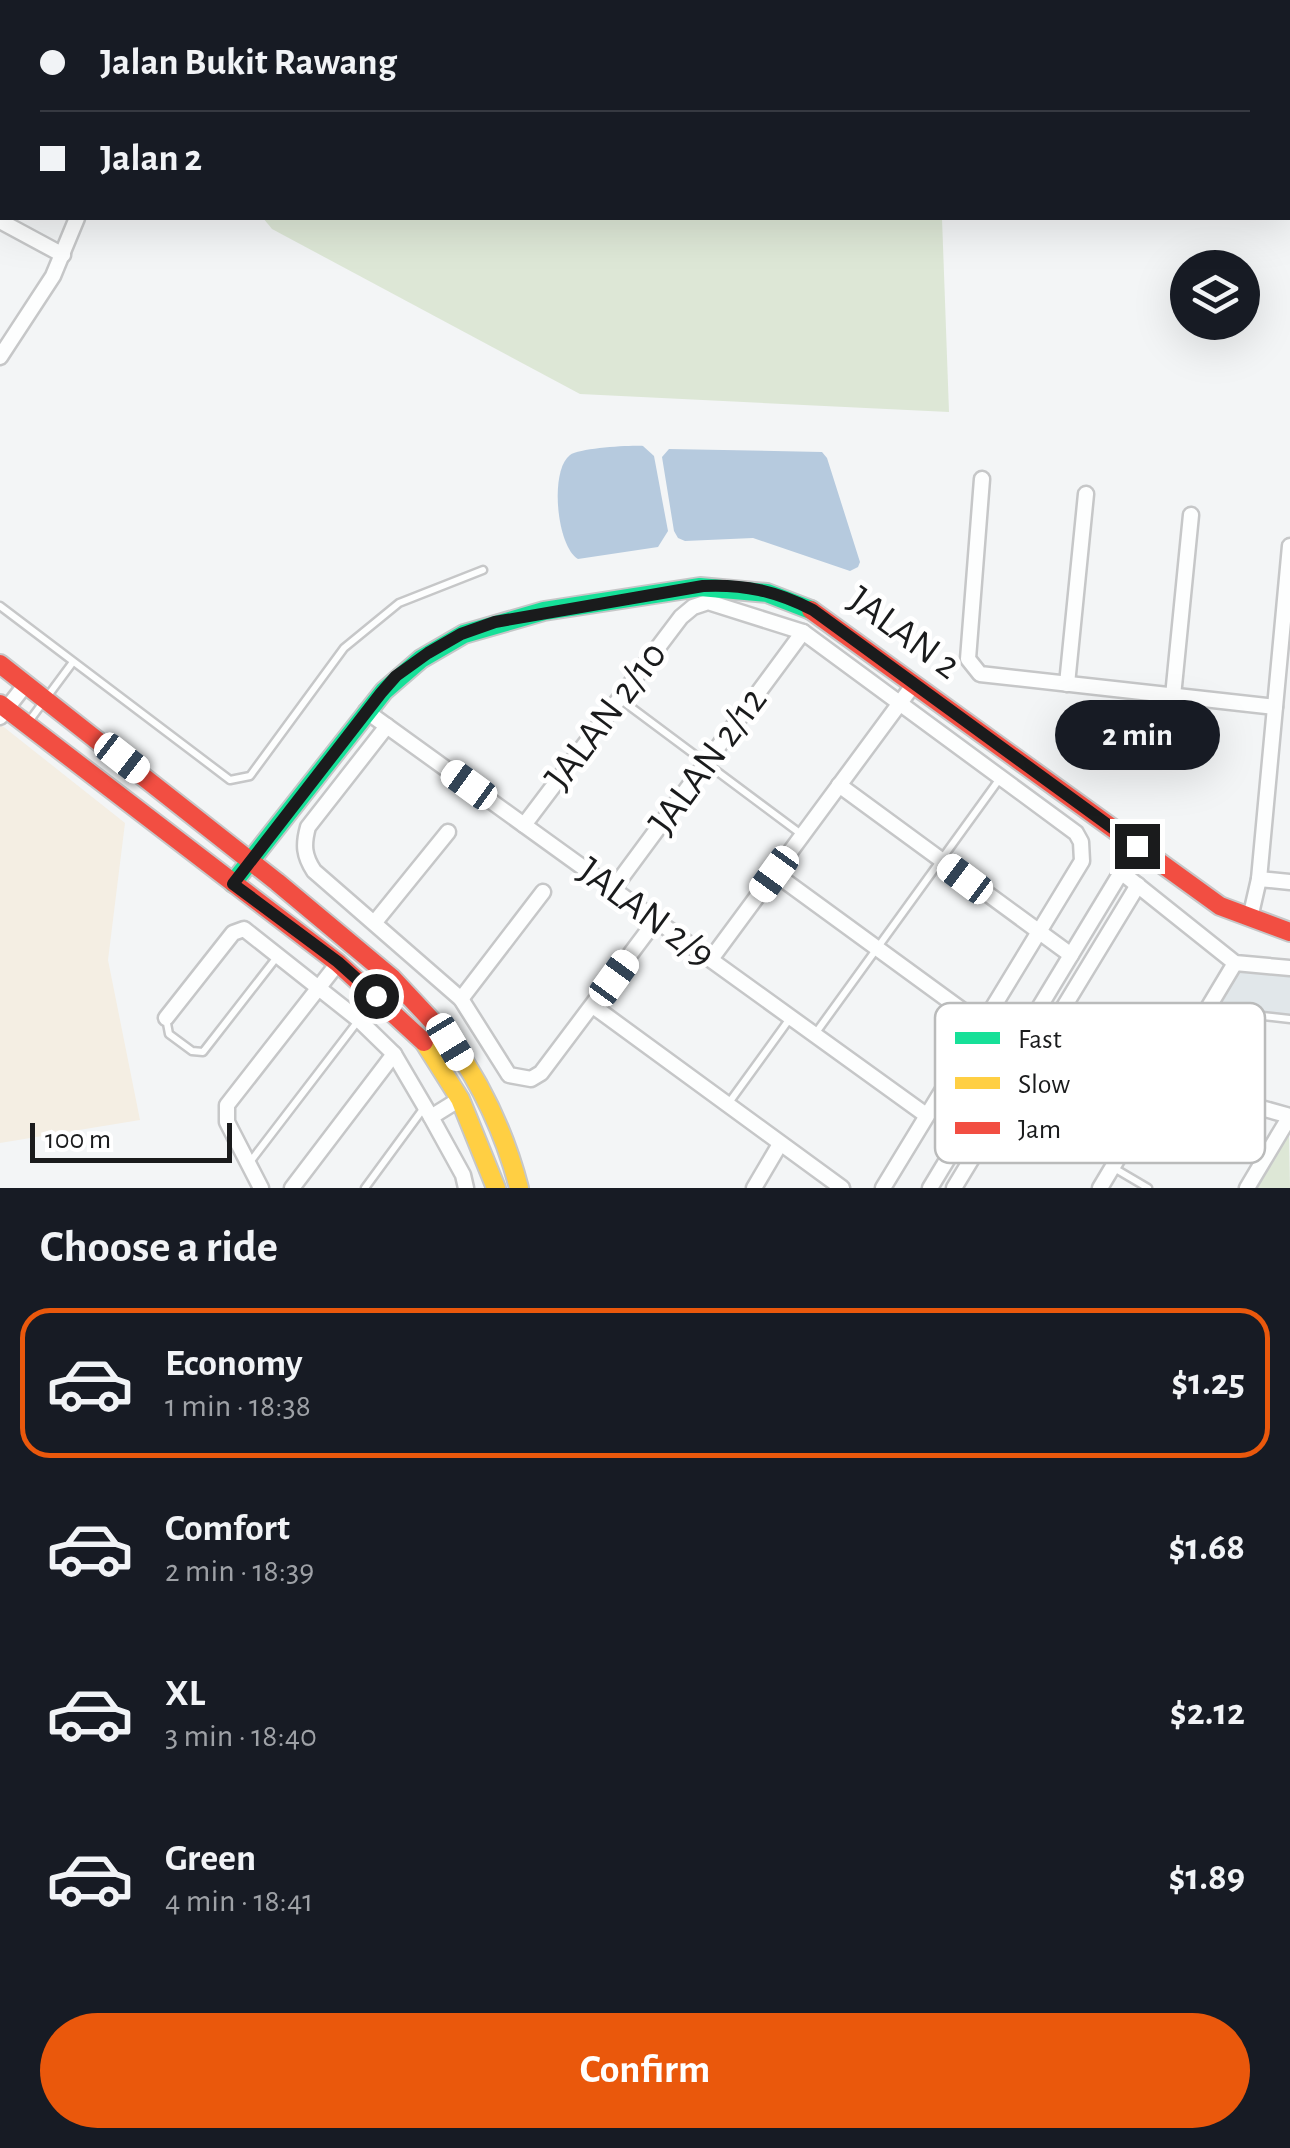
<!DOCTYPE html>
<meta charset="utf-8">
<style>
body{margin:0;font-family:"Alegreya Sans",sans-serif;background:#242831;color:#f1f3f6;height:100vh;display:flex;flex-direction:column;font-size:38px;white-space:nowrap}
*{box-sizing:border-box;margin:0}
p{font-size:32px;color:#9ea1a6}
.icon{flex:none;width:55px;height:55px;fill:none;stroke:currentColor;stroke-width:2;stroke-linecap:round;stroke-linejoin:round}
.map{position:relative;height:1188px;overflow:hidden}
.details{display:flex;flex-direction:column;background:#171b24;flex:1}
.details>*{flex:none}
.hud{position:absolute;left:0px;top:0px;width:1290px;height:220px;box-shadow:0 10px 40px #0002;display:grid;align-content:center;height:220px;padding:0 40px;background:#171b24}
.buttons{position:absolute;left:1170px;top:250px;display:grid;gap:20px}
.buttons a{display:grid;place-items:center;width:90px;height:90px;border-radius:50%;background:#171b24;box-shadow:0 10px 40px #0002;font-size:50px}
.scale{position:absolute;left:30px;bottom:25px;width:202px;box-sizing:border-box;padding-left:10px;border:5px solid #1a1b1c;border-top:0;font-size:28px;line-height:35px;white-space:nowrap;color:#1a1b1c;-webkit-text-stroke:8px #fff;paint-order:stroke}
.end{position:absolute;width:45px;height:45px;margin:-22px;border:12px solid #1a1b1c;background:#fff;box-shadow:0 0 0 5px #fff}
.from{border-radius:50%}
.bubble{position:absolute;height:70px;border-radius:35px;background:#171b24;box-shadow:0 10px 40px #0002;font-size:32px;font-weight:700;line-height:70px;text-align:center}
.car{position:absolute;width:30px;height:60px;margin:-30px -15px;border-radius:12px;box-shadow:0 0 8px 2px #0007;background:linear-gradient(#fff 24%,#345 0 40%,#fff 0 76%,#345 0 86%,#fff 0)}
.hud b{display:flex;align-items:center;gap:35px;height:95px;font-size:38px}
.hud b+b{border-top:2px solid #363941}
.hud i{width:25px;height:25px;background:#f1f3f6}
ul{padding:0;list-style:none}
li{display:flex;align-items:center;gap:30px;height:150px;margin:0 20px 15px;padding:0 20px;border:5px solid transparent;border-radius:30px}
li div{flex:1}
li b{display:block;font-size:38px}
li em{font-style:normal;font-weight:700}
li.selected{border-color:#ea580c}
li>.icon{width:90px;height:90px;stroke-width:1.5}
h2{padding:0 40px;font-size:45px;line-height:120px}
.action{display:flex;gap:20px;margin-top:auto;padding:20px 40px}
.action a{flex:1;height:115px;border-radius:60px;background:#ea580c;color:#fff;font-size:40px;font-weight:700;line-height:115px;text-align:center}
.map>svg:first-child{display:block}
.built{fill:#e1e7ea}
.industrial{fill:#f4eee3}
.green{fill:#dde7d6}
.water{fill:#b6cade}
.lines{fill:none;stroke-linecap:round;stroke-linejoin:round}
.river{stroke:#b6cade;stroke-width:25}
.lane-casing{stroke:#c6c7c8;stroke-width:11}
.street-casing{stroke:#c6c7c8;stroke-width:19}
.fast-casing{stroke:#c6c7c8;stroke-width:22}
.slow-casing{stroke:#c6c7c8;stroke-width:22}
.jam-casing{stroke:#c6c7c8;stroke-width:22}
.path{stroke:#dcdddd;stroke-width:2.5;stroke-dasharray:10 5;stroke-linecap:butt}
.lane{stroke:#fdfefe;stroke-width:6}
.street{stroke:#fdfefe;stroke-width:14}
.fast{stroke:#16e098;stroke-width:18}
.slow{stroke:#ffcf43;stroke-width:18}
.jam{stroke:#f24e42;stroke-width:18}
.route{stroke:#1a1b1c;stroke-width:12}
.labels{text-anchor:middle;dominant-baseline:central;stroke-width:10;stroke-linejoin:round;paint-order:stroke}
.street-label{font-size:40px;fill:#1a1b1c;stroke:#fff}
.key{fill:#fff;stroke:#babbbb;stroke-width:2.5}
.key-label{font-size:28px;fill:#1a1b1c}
</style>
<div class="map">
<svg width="1290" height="1188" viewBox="0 0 1290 1188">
<rect width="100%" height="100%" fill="#f3f5f6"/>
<polygon class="built" points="1237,968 1290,973 1290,1016 1214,1008"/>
<polygon class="industrial" points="0,724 125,823 108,960 140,1120 0,1143"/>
<g class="green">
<polygon points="211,0 1290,0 1290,145 1288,145 1288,2 211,2"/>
<polygon points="263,218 942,218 949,412 580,394 272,229"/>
<polygon points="1289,1134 1290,1188 1256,1188"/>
</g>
<g class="water">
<path d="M643,446L654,456L668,531L658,547L578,559C557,547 549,471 570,455C580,448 630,445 643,446Z"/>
<polygon points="669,449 822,452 827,458 860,562 858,567 850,571 753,538 685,541 678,538 674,531 662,457"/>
</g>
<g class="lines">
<g class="river">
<polyline points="893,0 894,2"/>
<polyline points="999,0 1002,2"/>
<polyline points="941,2 944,0"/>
<polyline points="1288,116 1290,117"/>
</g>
<defs>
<g id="lane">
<polyline points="0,606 230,780 250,776 344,648 399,603 483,570"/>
<polyline points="620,699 801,834"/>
<polyline points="27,724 73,662"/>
<polyline points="1208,1010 1290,1019"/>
<polyline points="166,1018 169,1034 192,1051 203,1052 277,957"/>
<polyline points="815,1034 1001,777"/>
<polyline points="728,1104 791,1017"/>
<polyline points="250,1162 358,1021"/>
<polyline points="1114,1168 1148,1188"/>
<polyline points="365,1188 423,1109"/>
</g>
<g id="street">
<polyline points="1165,0 1169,2"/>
<polyline points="179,2 179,0"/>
<polyline points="1288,55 1290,56"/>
<polyline points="0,67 2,68"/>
<polyline points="0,221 63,255"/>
<polyline points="0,357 53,276 77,218"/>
<polyline points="982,479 968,659 980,674 1275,707"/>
<polyline points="1067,684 1086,494"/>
<polyline points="1173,696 1191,515"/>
<polyline points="366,711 926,1115"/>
<polyline points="0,717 26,684"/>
<path d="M387,726L308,827C303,845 304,856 314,871L461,999L509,1075L531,1079L541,1073L656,920"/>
<polyline points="839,785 1071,955"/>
<polyline points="524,825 681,617 693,607 708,602 803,632 1076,833 1081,842 1082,861 883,1188"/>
<polyline points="1121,872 1235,963 1290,968"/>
<polyline points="774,873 981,1024"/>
<polyline points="1259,879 1290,882"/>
<polyline points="613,889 803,632"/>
<polyline points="1250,918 1259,879 1290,546"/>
<polyline points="375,922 448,832"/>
<polyline points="711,959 914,684"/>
<polyline points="461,999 543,892"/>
<polyline points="593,1006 842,1188"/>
<polyline points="166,1018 233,933 244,929 359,1020 394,1054 431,1117"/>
<polyline points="999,1074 1125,1147"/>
<polyline points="1164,1081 1290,1116"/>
<polyline points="460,1099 431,1117 463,1175 466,1188"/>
<polyline points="261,1188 227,1122 227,1105 338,963"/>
<polyline points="292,1188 394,1054"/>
<polyline points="754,1188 780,1144"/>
<polyline points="930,1188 1137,846"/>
<polyline points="954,1188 1138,885"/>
<polyline points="1100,1188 1235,963"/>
<polyline points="1247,1188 1290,1116"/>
</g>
<polyline id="fast" points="233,883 384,691 421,659 464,634 544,611 700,587 767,593 811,610"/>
<g id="slow">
<path d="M450,1040C482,1085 505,1134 519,1188"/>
<polyline points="424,1042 460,1099 496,1188"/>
</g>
<g id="jam">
<polyline points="811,610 1220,906 1290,932"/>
<polyline points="0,664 277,882 392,978 450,1040"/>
<polyline points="0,704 338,963 424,1042"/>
</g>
</defs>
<use href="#lane" class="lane-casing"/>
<use href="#street" class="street-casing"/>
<use href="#fast" class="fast-casing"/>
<use href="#slow" class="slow-casing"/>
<use href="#jam" class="jam-casing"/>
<polyline class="path" points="337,2 338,0"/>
<use href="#lane" class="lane"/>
<use href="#street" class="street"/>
<use href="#fast" class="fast"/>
<use href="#slow" class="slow"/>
<use href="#jam" class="jam"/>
</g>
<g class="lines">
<path class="route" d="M376,996L338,962L233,884L381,693L396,676L428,653L461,634L495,622L703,586C744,584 776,591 813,610L1137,846"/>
</g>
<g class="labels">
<g class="street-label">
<text transform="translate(904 633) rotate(36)">JALAN 2</text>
<text transform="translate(606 716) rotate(-53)">JALAN 2/10</text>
<text transform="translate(708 761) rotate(-54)">JALAN 2/12</text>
<text transform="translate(646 913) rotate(36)">JALAN 2/9</text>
</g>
</g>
<rect x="935" y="1003" width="330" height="160" rx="15" class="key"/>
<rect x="955" y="1032" width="45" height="12" fill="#16e098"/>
<rect x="955" y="1077" width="45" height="12" fill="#ffcf43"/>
<rect x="955" y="1122" width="45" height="12" fill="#f24e42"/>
<g class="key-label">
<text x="1018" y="1048">Fast</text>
<text x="1018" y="1093">Slow</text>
<text x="1018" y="1138">Jam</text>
</g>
</svg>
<div class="buttons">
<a><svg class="icon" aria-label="layers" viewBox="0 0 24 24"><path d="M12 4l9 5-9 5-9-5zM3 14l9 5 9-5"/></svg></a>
</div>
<div class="scale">100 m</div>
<i class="end from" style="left:376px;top:996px"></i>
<i class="end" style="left:1137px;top:846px"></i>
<div class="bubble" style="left:1055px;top:700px;width:165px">2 min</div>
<i class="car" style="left:122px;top:758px;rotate:128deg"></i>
<i class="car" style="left:469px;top:785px;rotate:306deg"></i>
<i class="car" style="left:774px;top:874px;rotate:216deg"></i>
<i class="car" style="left:965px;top:879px;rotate:307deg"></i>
<i class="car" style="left:614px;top:978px;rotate:36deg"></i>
<i class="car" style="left:450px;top:1042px;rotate:149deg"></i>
<div class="hud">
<b><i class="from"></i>Jalan Bukit Rawang</b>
<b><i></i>Jalan 2</b>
</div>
</div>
<section class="details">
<h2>Choose a ride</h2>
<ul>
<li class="selected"><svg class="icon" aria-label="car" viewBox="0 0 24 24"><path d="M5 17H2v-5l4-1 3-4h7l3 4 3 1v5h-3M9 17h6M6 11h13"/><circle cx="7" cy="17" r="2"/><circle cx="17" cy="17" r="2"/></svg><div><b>Economy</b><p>1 min · 18:38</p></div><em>$1.25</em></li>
<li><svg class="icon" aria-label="car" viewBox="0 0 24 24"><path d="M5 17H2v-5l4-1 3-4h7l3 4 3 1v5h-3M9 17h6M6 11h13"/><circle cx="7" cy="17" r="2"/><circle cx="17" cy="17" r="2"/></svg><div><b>Comfort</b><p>2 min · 18:39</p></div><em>$1.68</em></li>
<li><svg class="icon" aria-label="car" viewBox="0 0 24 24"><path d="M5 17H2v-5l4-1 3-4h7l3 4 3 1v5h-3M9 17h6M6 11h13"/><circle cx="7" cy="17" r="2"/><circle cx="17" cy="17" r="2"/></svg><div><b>XL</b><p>3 min · 18:40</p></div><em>$2.12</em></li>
<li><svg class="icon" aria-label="car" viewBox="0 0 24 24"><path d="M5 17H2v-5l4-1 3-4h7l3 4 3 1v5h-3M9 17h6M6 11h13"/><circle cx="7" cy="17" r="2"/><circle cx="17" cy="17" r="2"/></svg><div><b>Green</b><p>4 min · 18:41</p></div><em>$1.89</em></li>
</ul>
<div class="action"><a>Confirm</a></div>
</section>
